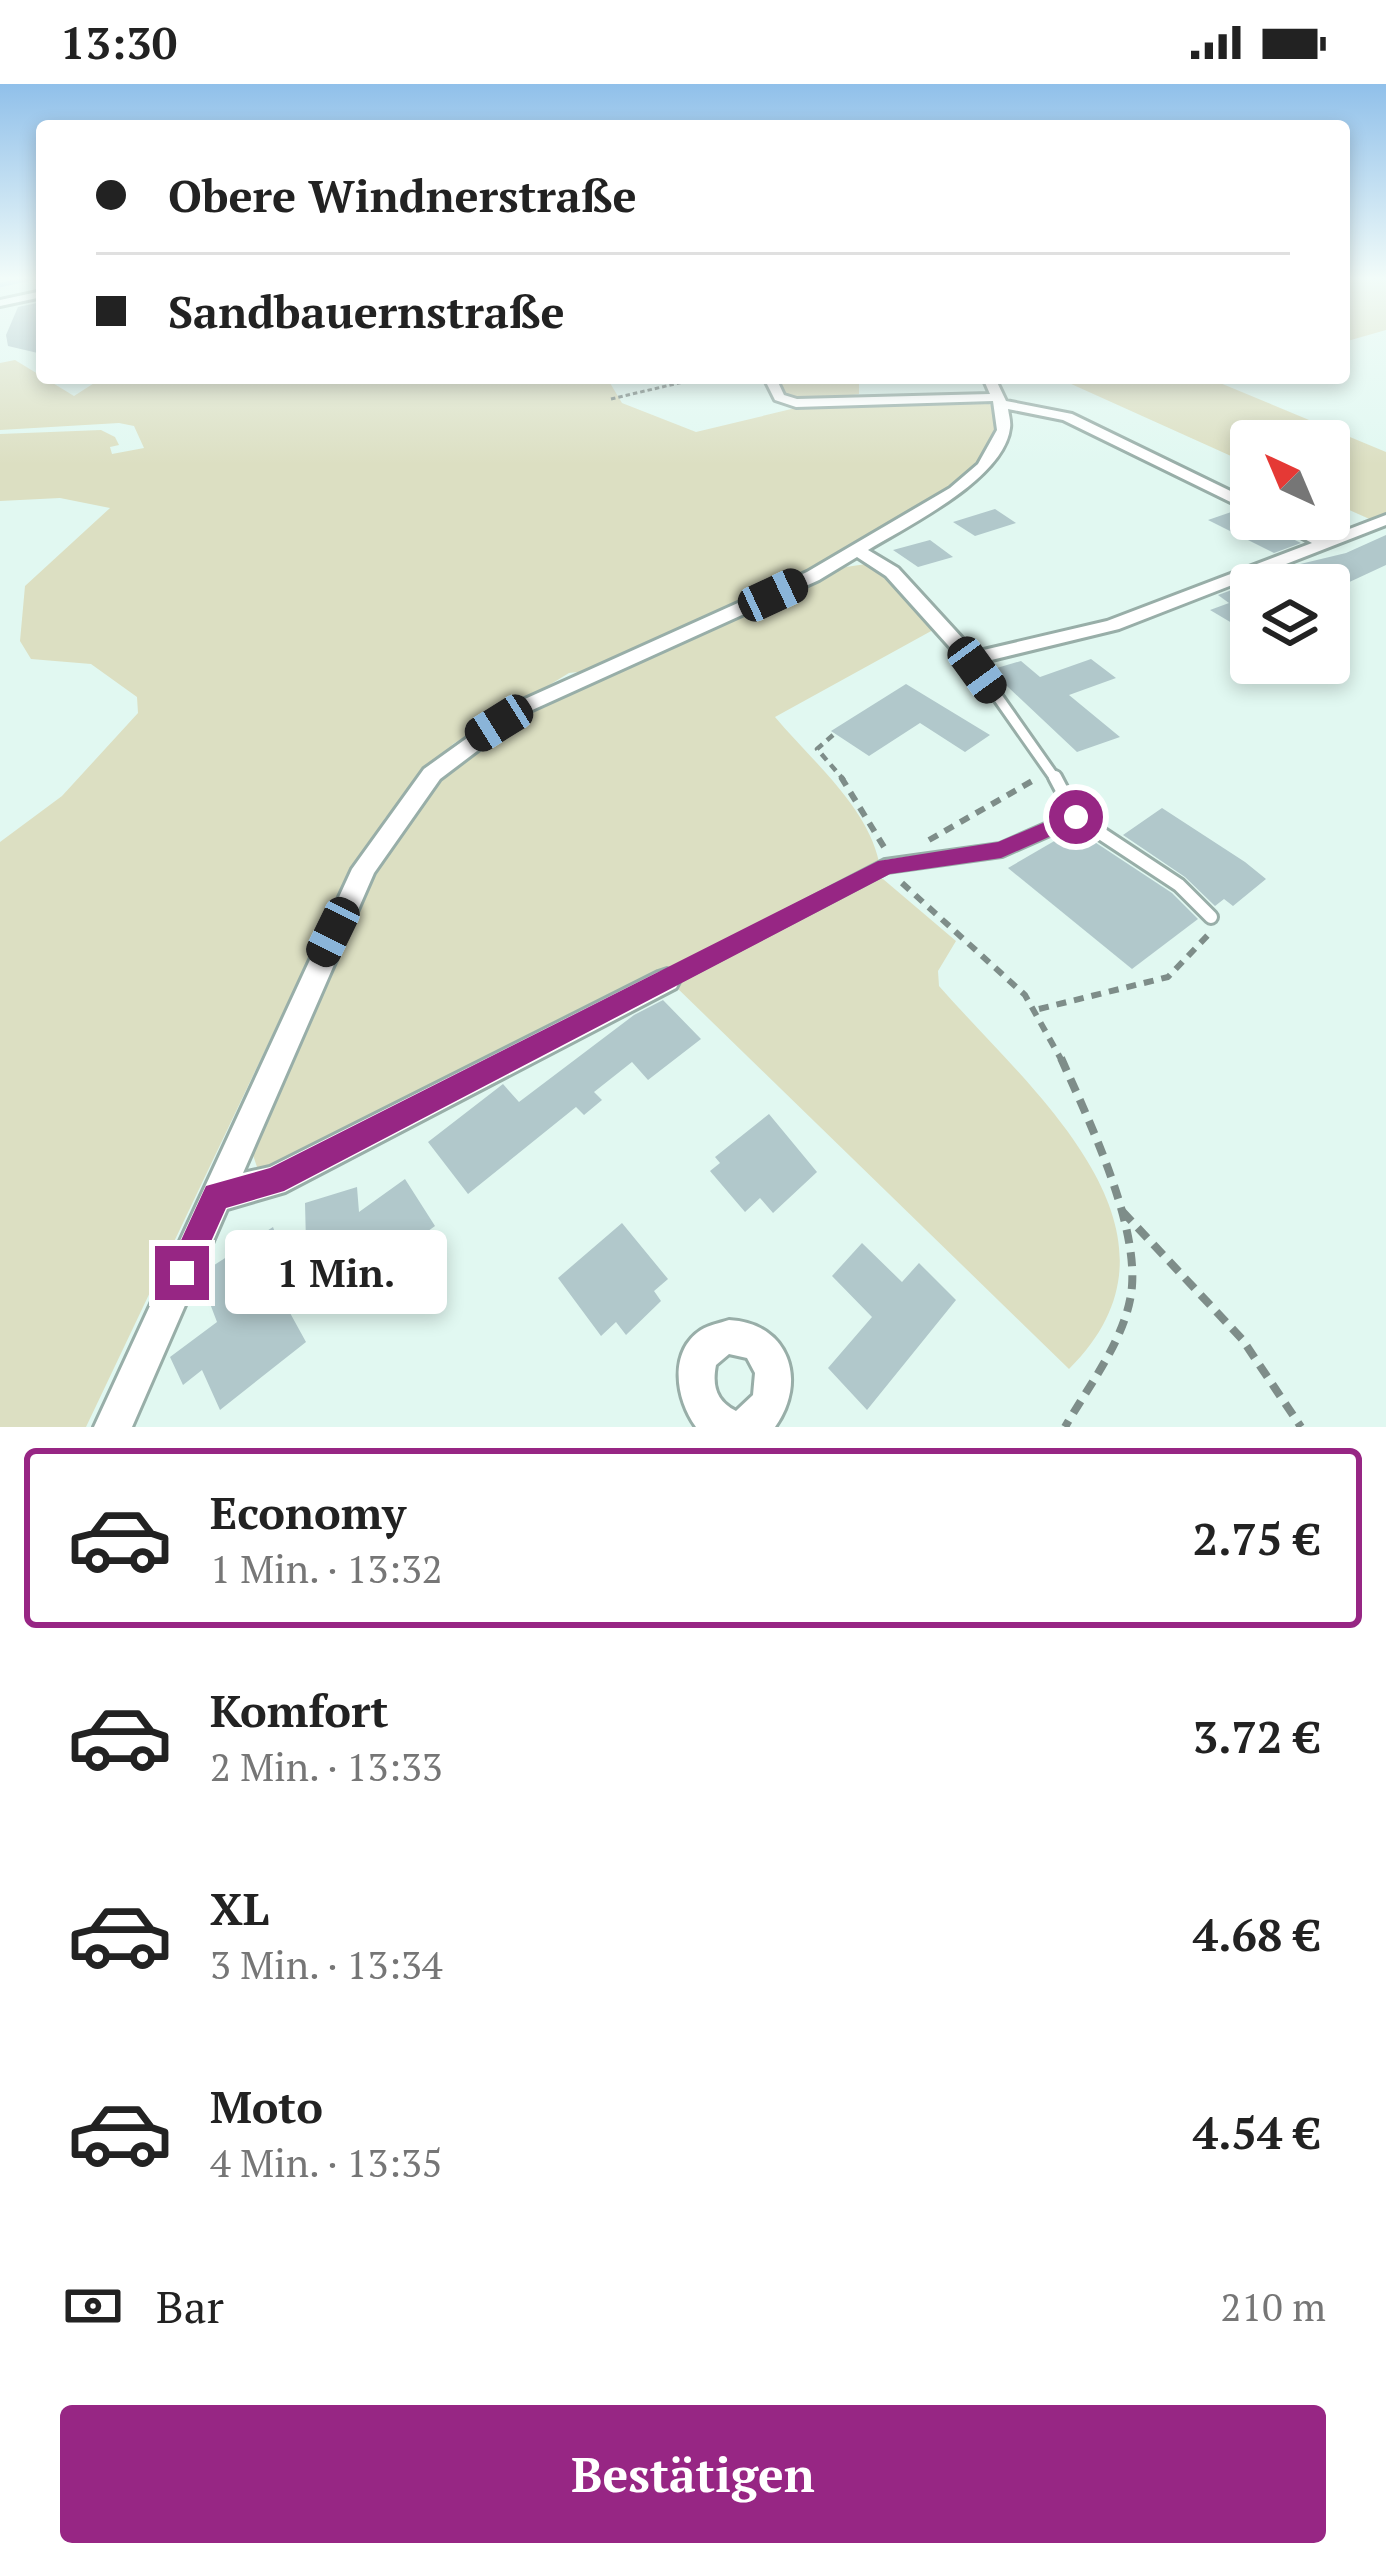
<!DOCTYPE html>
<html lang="de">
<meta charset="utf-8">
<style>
body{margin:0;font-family:"PT Serif",serif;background:#f2f2f2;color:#222;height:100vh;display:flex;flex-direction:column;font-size:45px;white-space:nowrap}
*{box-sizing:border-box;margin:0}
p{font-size:39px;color:#767676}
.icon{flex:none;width:66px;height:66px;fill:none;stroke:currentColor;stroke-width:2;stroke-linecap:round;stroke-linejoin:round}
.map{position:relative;height:1343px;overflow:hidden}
.details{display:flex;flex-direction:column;background:#fff;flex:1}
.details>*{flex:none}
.top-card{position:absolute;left:36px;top:36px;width:1314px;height:264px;border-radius:12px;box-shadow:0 6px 18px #0003;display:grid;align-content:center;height:264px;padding:0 60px;background:#fff}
.needle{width:78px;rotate:316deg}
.buttons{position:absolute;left:1230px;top:336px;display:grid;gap:24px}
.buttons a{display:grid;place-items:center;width:120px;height:120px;border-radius:12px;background:#fff;box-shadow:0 6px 18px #0003;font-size:60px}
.end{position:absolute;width:54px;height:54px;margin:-27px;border:15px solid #972684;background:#fff;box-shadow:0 0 0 6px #fff}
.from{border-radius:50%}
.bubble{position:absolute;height:84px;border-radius:12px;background:#fff;box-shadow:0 6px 18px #0003;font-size:39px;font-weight:700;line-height:84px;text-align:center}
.car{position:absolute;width:36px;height:72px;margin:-36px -18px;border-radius:15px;box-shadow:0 0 9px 3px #0007;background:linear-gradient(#222 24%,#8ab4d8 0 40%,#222 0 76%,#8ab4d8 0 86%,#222 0)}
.top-card b{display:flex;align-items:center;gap:42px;height:114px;font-size:45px}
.top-card b+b{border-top:3px solid #e0e0e0}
.top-card i{width:30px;height:30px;background:#222}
ul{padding:21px 0 0;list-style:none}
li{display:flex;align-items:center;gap:36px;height:180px;margin:0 24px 18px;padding:0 36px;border:6px solid transparent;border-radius:12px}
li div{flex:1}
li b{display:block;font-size:45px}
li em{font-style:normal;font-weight:700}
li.active{border-color:#972684}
li>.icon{width:108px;height:108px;stroke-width:1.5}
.pay{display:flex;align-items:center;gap:30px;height:132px;padding:0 60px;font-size:45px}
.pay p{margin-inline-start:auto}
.action{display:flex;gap:24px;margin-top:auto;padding:24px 60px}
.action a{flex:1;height:138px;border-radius:12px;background:#972684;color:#fff;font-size:48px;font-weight:700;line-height:138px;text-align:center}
.status{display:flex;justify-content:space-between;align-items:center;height:84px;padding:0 60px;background:#fff;direction:ltr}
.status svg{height:33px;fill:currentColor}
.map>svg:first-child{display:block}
.green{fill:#dcdfc2}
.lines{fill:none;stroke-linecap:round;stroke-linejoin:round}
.stream{stroke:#acd2ed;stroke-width:4.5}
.building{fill:#b1c8cb}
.lane-far1-casing{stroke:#98aea8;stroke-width:15}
.lane-casing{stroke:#98aea8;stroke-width:18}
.street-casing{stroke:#98aea8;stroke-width:6}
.path-far3{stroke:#7e8d89;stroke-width:3;stroke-dasharray:4.5 3;stroke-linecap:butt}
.path-far2{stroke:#7e8d89;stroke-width:4.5;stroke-dasharray:8 6;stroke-linecap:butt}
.path-far1{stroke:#7e8d89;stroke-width:6;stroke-dasharray:10 8;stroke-linecap:butt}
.path{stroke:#7e8d89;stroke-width:8;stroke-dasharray:14 9;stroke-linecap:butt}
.lane-far1{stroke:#fff;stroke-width:9}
.lane{stroke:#fff;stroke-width:12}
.street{fill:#fff;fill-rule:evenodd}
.route{fill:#972684}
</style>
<div class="status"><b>13:30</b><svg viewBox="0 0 49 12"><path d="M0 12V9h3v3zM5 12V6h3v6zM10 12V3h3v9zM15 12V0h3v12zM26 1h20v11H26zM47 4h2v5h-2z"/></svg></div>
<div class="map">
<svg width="1386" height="1343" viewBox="0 0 1386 1343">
<rect width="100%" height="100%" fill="#e1f8f1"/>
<g class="green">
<polygon points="1344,193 1386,193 1386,246 1344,258"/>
<path d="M15,276L74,312L102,294H607L622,319L696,348L804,322L977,314L995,323C997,336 999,346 992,359C944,444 680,546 586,587L569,589L453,660L385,734L326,838L86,1343H0V758L62,712L138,629L137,613L91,580L31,575L20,557L25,502L110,424L60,414L0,417V350L101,346L115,353L119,361L110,363L112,370L144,364L134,342L119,339L0,346V279Z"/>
<polygon points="774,294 859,294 859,310 811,318 785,314"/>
<polygon points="995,294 1208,294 1386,368 1386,431 1374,437 1329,417 1329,357 1251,357 1251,381 1069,299"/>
<path d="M866,480L884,487L933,546L775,633C811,676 867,722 879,778L272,1087L258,1086L252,1068C301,956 351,799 428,706C482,641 564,612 638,578C707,547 777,515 846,483Z"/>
<path d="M874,794L883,795L956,857L938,887L939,902C1030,1006 1207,1148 1069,1285L673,900Z"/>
</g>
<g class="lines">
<polyline class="stream" points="0,201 37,193"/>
</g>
<g class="building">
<polygon points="42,218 42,270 8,262 6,251 18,223"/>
<polygon points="995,425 1016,439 975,452 953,438"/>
<polygon points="1237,426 1251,435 1301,459 1274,469 1208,436"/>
<polygon points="1386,451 1386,481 1343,501 1260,501 1301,483 1296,481 1346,469"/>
<polygon points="930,456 953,473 918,483 893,466"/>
<polygon points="1248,500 1251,536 1237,542 1210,526 1229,519 1218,511"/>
<polygon points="1091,575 1116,594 1069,611 1120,653 1077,668 990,586 1021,577 1040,593"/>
<polygon points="906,600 990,651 965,668 920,639 869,672 831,647"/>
<polygon points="1162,724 1245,778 1266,795 1233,822 1224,815 1215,822 1185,793 1123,751"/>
<polygon points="1075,745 1172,809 1198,835 1132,885 1008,784"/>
<polygon points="663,916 701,955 648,996 632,978 594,1008 602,1016 584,1031 576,1023 468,1110 428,1058 503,1000 519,1018 634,931"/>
<polygon points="769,1030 817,1088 773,1129 760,1114 745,1128 710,1087 720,1079 715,1073"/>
<polygon points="405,1095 435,1142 413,1158 421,1170 389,1194 383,1184 356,1204 328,1152 306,1159 305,1119 357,1103 359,1128"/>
<polygon points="622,1139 668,1195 654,1207 661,1217 626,1251 616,1238 601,1252 558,1194"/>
<polygon points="273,1143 285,1177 268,1189 306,1258 220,1326 202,1286 183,1301 170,1273 217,1238 201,1196 205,1187"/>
<polygon points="862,1159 902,1198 919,1179 956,1216 867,1326 828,1284 872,1233 832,1192"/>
</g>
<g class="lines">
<defs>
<polyline id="lane-far1" points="971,575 1056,696"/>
<g id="lane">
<polyline points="1076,733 1179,801 1211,833"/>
<polyline points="669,895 886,782 1001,766 1076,733 1055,693"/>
</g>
<g id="street">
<polygon points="42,207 42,213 0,222 0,216"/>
<path d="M764,294H776L784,311L797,315L990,310L983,294H995L1006,317L1072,330L1251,417V428L1063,336L1008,325C1009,332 1011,338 1010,344C1004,395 909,441 868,466L898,484L975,568L1107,537L1312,459L1267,435H1287L1326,454L1386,431V441L1119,545L971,581L964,579L886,492L857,473L819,496L530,627L440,695L374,789L243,1089L270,1083L658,888L667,885L676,888L680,896L676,904L285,1108L227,1125L132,1343H94L352,785L424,685L516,619L807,488L950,404L978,380L997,346L993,317L796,323L775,316Z"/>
<path d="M729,1236C789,1239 808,1297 775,1343H696C676,1316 668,1268 701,1246C709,1241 720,1239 729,1236ZM729,1270L747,1274L755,1289L753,1311L736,1327C716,1317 712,1302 716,1281Z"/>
</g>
</defs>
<use href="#lane-far1" class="lane-far1-casing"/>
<use href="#lane" class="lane-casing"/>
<use href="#street" class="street-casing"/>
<polyline class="path-far3" points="611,315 700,294"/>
<polyline class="path-far2" points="833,651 817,665 844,696"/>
<g class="path-far1">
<polyline points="841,693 884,763"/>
<polyline points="929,756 1034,696"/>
<polyline points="902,799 1025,911 1062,977"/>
<polyline points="1039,925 1168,893 1209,850"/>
</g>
<g class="path">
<path d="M1061,974C1088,1035 1137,1135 1132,1202C1128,1252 1089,1301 1065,1343"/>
<polyline points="1122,1127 1242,1255 1301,1343"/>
</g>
<use href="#lane-far1" class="lane-far1"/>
<use href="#lane" class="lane"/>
<use href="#street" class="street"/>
</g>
<linearGradient id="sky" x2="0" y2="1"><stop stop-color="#90c0ea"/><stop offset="0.51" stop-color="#f2fcf9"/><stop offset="1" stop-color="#f2fcf9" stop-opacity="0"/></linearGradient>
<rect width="1386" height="381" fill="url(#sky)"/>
<polygon class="route" points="1076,725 1083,727 1083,738 1001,774 890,790 284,1107 226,1124 192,1200 182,1205 171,1200 166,1189 206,1102 270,1084 878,777 998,758"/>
</svg>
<div class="buttons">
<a><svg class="needle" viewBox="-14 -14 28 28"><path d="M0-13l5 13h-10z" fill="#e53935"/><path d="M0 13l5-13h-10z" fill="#767676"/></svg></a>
<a><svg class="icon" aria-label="layers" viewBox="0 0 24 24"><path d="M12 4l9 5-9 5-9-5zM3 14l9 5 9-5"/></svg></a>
</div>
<i class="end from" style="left:1076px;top:733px"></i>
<i class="end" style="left:182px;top:1189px"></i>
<div class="bubble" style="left:225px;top:1146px;width:222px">1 Min.</div>
<i class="car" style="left:773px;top:511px;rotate:65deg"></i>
<i class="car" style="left:977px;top:586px;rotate:144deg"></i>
<i class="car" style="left:499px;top:639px;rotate:238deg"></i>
<i class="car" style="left:333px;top:848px;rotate:206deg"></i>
<div class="top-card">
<b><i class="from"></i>Obere Windnerstraße</b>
<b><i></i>Sandbauernstraße</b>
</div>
</div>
<section class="details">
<ul>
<li class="active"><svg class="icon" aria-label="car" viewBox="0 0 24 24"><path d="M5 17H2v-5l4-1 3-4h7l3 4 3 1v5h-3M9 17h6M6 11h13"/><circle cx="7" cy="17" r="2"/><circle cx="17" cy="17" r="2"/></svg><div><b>Economy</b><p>1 Min. · 13:32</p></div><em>2.75 €</em></li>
<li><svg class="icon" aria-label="car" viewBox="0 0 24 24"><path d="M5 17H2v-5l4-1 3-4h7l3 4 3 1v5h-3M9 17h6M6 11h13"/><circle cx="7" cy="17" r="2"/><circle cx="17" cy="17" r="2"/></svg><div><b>Komfort</b><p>2 Min. · 13:33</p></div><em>3.72 €</em></li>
<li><svg class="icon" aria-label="car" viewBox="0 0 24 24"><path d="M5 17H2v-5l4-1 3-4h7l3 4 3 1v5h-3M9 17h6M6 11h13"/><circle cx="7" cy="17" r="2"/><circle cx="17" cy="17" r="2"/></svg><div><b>XL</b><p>3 Min. · 13:34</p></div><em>4.68 €</em></li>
<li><svg class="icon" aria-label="car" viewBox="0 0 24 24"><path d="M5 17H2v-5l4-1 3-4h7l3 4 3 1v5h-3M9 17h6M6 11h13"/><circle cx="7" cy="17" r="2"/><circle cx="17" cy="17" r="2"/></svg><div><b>Moto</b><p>4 Min. · 13:35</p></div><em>4.54 €</em></li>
</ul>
<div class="pay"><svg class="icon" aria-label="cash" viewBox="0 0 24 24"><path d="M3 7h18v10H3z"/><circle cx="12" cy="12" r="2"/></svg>Bar<p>210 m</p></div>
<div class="action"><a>Bestätigen</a></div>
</section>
